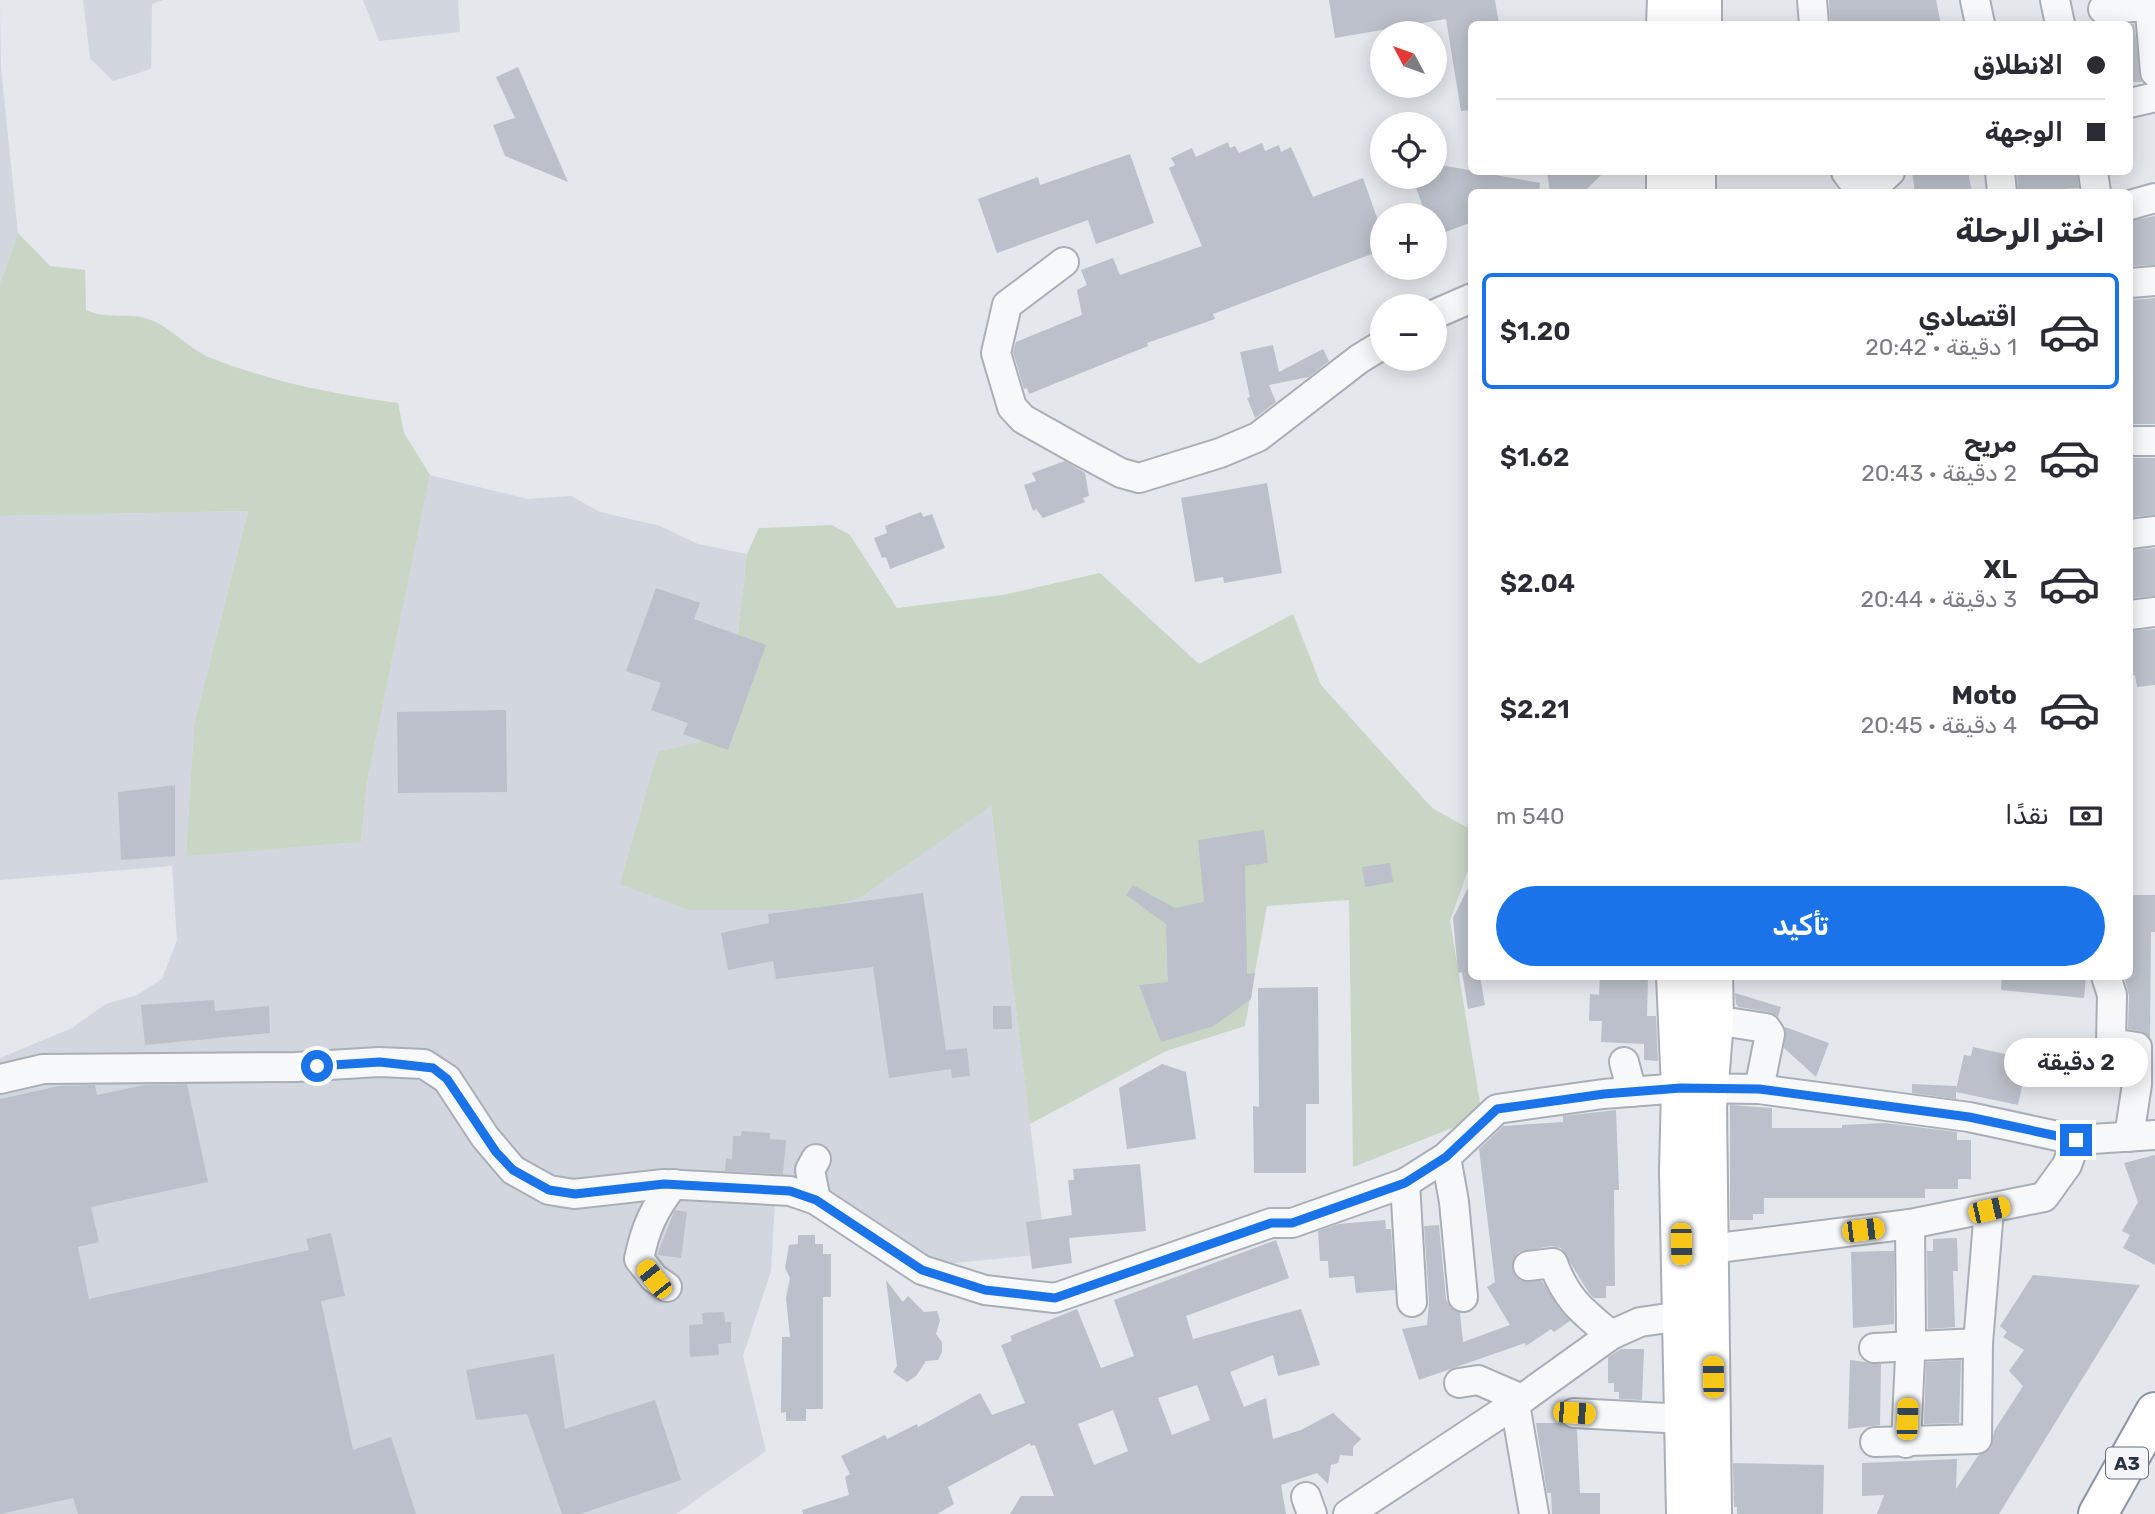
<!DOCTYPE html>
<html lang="ar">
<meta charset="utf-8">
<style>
body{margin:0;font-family:Rubik,"Noto Sans Arabic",sans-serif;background:#f2f2f3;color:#2b2b33;direction:rtl;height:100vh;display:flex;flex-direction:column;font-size:26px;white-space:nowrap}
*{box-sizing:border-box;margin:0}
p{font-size:23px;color:#7c7c81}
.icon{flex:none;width:38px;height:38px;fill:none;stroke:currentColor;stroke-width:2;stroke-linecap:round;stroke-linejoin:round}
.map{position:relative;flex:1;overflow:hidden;direction:ltr}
.side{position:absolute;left:1468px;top:189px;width:665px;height:791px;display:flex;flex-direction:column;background:#fff;border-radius:10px;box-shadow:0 4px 18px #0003;direction:rtl}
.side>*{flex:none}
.banner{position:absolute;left:1468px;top:21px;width:665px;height:154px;border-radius:10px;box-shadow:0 4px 18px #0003;direction:rtl;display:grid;align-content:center;height:154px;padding:0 28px;background:#fff}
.needle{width:46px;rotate:311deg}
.controls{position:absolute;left:1370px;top:21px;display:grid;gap:14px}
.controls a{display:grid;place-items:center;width:77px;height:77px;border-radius:50%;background:#fff;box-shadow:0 4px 18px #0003;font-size:35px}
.end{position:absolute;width:32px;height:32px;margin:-16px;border:9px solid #1a73e8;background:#fff;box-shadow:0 0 0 4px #fff}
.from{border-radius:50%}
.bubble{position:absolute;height:49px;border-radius:24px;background:#fff;box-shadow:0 4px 18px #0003;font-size:23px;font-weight:600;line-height:49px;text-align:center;direction:rtl}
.car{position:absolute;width:21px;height:42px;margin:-21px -10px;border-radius:9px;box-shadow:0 0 5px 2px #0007;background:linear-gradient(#f5c518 24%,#345 0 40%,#f5c518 0 76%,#345 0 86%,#f5c518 0)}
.banner b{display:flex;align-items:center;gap:24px;height:66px;font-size:26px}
.banner b+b{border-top:2px solid #e1e1e2}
.banner i{width:18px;height:18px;background:#2b2b33}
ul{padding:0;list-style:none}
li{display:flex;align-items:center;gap:21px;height:116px;margin:0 14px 10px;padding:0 14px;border:4px solid transparent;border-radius:10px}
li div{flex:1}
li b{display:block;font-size:26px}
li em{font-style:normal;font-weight:600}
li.active{border-color:#1a73e8}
li>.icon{width:63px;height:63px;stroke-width:1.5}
h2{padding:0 28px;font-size:32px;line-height:84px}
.pay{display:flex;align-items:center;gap:18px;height:77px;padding:0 28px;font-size:26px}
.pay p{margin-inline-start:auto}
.primary-button{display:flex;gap:14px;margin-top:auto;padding:14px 28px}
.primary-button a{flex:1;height:80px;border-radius:42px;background:#1a73e8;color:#fff;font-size:28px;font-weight:600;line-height:80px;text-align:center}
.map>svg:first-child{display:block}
.built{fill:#d2d6de}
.green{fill:#c9d6c5}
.building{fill:#bbc0ca;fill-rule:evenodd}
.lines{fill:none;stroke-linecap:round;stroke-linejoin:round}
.street-casing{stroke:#a9aeb7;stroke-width:32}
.secondary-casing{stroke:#a9aeb7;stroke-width:42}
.highway-casing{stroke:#8b94a3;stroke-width:42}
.street{stroke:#f7f8fa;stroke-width:28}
.secondary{stroke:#fff;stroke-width:38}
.highway{stroke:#fff;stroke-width:38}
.route{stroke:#1a73e8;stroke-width:9}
.labels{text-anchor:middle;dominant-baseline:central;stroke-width:7;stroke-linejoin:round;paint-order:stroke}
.shield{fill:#f4f6f9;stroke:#676e7b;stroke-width:2}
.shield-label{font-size:19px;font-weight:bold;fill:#2b3445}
</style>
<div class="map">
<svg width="2155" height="1514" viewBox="0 0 2155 1514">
<rect width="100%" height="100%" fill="#e4e7ec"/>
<g class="built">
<polygon points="83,0 163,0 152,4 151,69 113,81 90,58"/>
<polygon points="363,0 458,0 460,32 379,41"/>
<polygon points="0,7 1,68 18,233 0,284"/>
<polygon points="430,475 527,499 571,496 600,512 660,526 698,544 747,554 726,736 861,897 991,805 1046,1254 954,1263 934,1268 888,1239 775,1200 771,1271 743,1356 766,1451 676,1514 0,1514 0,1058 72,1028 106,1004 137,995 162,979 177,940 172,866 0,880 0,516 248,511 194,725 186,855 361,842 367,783"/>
</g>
<g class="green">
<path d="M18,233L50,266L85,270L86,310C108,320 128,312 148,319C172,327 188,349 211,358C269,381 336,395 398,403L404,433L430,475L367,783L361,842L186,856L194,725L248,511L0,516V284Z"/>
<polygon points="832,525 850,535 897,608 1003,595 1100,573 1199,664 1293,614 1321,685 1432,808 1472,830 1472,859 1450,921 1480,1103 1475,1119 1353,1167 1349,900 1267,906 1245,1026 1166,1051 1030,1124 991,806 861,897 821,910 689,910 620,884 658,752 726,736 747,554 759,528"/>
</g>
<g class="building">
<polygon points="1329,0 1495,0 1499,24 1472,24 1472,110 1461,111 1446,19 1335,38"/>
<polygon points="1829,0 1936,0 1941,24 1830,24"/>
<polygon points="2130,24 2134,24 2142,82 2130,82"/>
<polygon points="518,67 568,182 505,156 493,125 515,118 496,77"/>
<polygon points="1228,142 1230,148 1235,146 1239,153 1262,143 1265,151 1279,145 1281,152 1291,147 1313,197 1363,178 1382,232 1382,250 1213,314 1215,319 1147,343 1148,346 1029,394 1027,388 1024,389 1013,352 1016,342 1082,315 1077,290 1087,285 1081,270 1113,258 1120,275 1202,246 1169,168 1175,165 1171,158 1192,148 1196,157"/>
<polygon points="1130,154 1154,223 1096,244 1088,220 997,253 978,199 1038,177 1040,185"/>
<polygon points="1435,164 1540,183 1539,192 1472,192 1472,222 1435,236 1435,215 1426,215 1412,177 1435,177"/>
<polygon points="1547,172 1604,172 1586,190 1567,192 1550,192"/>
<polygon points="1912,172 1968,172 1972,192 1915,192"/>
<polygon points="2017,172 2077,172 2079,188 2018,192"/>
<polygon points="2155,216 2155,265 2130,266 2130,221"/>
<polygon points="2155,298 2155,424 2130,424 2131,300"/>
<polygon points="1273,345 1279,372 1323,349 1329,361 1309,377 1269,385 1276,402 1255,418 1247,398 1250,397 1240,352"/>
<polygon points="2130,458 2155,458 2155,515 2130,517"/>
<polygon points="1065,461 1085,473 1089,496 1083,498 1085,502 1043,518 1036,509 1033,511 1024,485 1036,481 1032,473"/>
<polygon points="1267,483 1282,573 1224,583 1223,577 1195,582 1181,498"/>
<polygon points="921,512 923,517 932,514 945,548 890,569 886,557 882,558 874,538 887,533 885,526"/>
<polygon points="2155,548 2155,596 2130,598 2130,550"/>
<polygon points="656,588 700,603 694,619 766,645 728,750 683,734 688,723 651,710 661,683 626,671"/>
<polygon points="2155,629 2155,685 2137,687 2135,675 2133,676 2130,631"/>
<polygon points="506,710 507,792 398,793 397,712"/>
<polygon points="175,785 175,856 121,860 118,792"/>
<polygon points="1264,830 1268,863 1245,866 1247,974 1255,973 1251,999 1214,1026 1161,1042 1139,985 1168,982 1166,924 1126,895 1133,885 1175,908 1204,902 1198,840"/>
<polygon points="1390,863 1393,882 1365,887 1362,867"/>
<polygon points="1472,880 1472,976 1480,976 1485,1005 1468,1009 1462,972 1458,973 1453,918"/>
<polygon points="923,893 946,1050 967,1048 970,1076 952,1078 951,1069 889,1078 873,967 776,979 773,961 728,970 721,933 769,923 768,914"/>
<polygon points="2130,895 2155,895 2155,932 2151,932 2150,1037 2140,1031 2128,1029 2129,995 2124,976 2130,976"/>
<polygon points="1600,976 1648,976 1647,1016 1656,1016 1658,1061 1644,1060 1644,1044 1601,1042 1602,1021 1589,1021 1590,994 1599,995"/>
<polygon points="2002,976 2086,976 2084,998 2001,990"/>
<polygon points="1318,987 1319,1104 1306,1104 1306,1173 1254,1173 1253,1106 1259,1107 1258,988"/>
<polygon points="1735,993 1781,1007 1778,1017 1769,1012 1739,1007 1736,1004"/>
<polygon points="214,1000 215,1011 269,1006 270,1033 145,1045 141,1005"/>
<polygon points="993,1006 1011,1006 1012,1029 993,1029"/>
<polygon points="1785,1027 1829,1043 1816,1077 1784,1048"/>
<polygon points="1973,1047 2028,1059 2018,1105 1956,1092 1956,1099 1912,1093 1912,1084 1956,1086 1956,1089 1964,1055 1971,1056"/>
<polygon points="1162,1064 1186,1072 1196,1139 1127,1149 1119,1088"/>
<polygon points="187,1084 208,1182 91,1207 99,1242 78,1247 89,1299 309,1250 306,1239 331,1233 345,1296 321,1301 353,1450 391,1437 416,1514 78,1514 73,1498 0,1514 0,1099 59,1086 95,1085 97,1095 144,1085"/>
<polygon points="1730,1105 1772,1108 1772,1128 1842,1128 1842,1125 1885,1123 1957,1132 1957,1140 1971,1140 1971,1179 1958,1179 1958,1189 1925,1189 1925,1198 1764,1198 1764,1214 1753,1214 1753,1220 1730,1220"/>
<polygon points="1616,1110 1619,1190 1614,1190 1615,1286 1606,1286 1606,1298 1594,1298 1589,1293 1561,1248 1551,1246 1519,1252 1513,1260 1515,1276 1522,1281 1542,1281 1570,1321 1554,1332 1551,1329 1526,1346 1525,1343 1419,1380 1402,1329 1427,1325 1429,1301 1424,1226 1439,1225 1446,1299 1450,1307 1460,1313 1463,1342 1510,1325 1487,1287 1495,1282 1479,1149 1503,1126 1563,1122 1563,1116"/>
<polygon points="742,1131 770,1133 770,1139 786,1140 783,1174 725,1171 726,1158 732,1159 733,1136 741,1136"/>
<polygon points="2155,1155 2155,1265 2123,1248 2130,1235 2122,1231 2138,1202 2124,1163"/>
<polygon points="1140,1164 1146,1231 1069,1238 1072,1263 1032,1269 1026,1222 1072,1215 1068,1180 1074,1180 1073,1169"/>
<polygon points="675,1210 687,1212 681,1258 657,1255"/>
<polygon points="1385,1220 1386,1229 1391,1229 1395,1290 1356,1293 1354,1276 1329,1278 1328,1261 1320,1261 1318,1231 1338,1224"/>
<polygon points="798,1235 815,1235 815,1244 823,1244 823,1254 831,1254 831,1297 823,1297 823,1409 806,1409 806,1421 786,1421 786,1412 781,1413 782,1337 790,1337 786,1298 790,1278 785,1268 789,1245 798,1244"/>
<polygon points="1957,1238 1958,1271 1953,1271 1955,1327 1928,1329 1927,1251 1933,1251 1933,1239"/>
<path d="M1276,1240L1289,1278L1186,1316L1193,1339L1301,1309L1320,1365L1278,1376L1273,1355L1230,1372L1244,1407L1266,1398L1273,1439L1301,1430L1333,1413L1361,1439L1353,1447V1456L1340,1455L1338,1463L1331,1465L1328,1484L1317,1473L1281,1485L1286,1514H1010L1021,1496H1054L1035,1445L1031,1446L1030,1443L948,1487L954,1504L937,1514H803L802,1510L849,1495L845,1477L850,1474L841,1456L885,1435L887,1439L917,1424L918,1427L980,1393L992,1415L1025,1403L1001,1345L1012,1341L1010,1336L1077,1309L1101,1368L1134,1356L1114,1300ZM1197,1385L1210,1420L1172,1435L1158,1398ZM1113,1410L1128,1451L1094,1465L1078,1424Z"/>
<polygon points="1883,1251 1894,1251 1894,1324 1853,1328 1851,1252"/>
<polygon points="2033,1275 2140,1285 1999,1514 1877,1514 1884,1495 1862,1496 1862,1463 1957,1459 1956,1489 1978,1456 1991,1448 1994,1431 2023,1386 2009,1371 2024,1350 2003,1337 2007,1332 2000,1326"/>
<polygon points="886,1280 903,1302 908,1296 924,1312 937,1311 940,1320 936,1334 942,1342 942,1352 938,1360 926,1361 916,1376 907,1382 893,1372 897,1366"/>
<polygon points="724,1312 725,1322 731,1322 731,1343 718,1344 719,1355 690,1357 689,1325 703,1324 702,1313"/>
<polygon points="1621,1349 1644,1349 1642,1400 1619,1399 1619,1392 1614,1392 1614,1383 1608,1383 1608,1357"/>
<polygon points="554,1354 565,1429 655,1400 681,1480 580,1514 562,1514 527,1414 476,1420 466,1370"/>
<polygon points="1850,1360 1881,1364 1880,1425 1848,1429"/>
<polygon points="1961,1360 1959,1423 1924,1424 1926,1362"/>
<polygon points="1536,1423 1561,1423 1577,1430 1580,1493 1600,1493 1600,1514 1552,1514 1551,1493 1547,1493"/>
<polygon points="1733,1463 1824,1465 1823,1514 1737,1514 1737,1507 1734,1507"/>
</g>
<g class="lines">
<defs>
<g id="street">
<polyline points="1812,0 1814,24"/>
<polyline points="1975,0 1980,24"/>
<polyline points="2055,0 2060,24"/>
<polyline points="2149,0 2155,72"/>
<polyline points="2103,9 2149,6"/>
<polyline points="2130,103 2155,97"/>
<polyline points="1846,172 1861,192"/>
<polyline points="2000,172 2002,192"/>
<polyline points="2093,172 2096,192"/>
<polyline points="1868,192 1890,172"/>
<polyline points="2130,205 2155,198"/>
<polyline points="1064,262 1007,305 996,353 1012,407 1023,419 1080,451 1121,473 1139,478 1220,453 1258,437 1359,359 1382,345"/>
<polyline points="2130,283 2155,281"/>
<polyline points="1435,314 1472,298"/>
<polyline points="2130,441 2155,441"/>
<polyline points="2130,534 2155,531"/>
<polyline points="2130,615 2155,612"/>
<polyline points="2106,976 2112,995 2111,1043 2137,1047 2137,1084 2129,1137"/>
<polyline points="1714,1020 1766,1028 1770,1034 1759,1089"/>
<polyline points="1624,1062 1632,1092"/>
<polyline points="0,1079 43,1069 296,1067 379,1062 424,1064 447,1079 485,1137 513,1170 549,1190 574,1194 664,1184 790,1191 816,1200 922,1270 985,1290 1055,1298 1271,1223 1292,1223 1405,1183 1446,1157 1497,1109 1603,1094 1681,1088 1759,1089 1969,1117 2076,1140 2155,1135"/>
<polyline points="1446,1157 1454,1202 1463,1297"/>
<polyline points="816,1159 810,1170 816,1200"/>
<polyline points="1405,1183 1412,1302"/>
<polyline points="1710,1249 1910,1224 2044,1197 2067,1165 2076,1140"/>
<path d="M1528,1266L1553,1263C1566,1299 1582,1311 1611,1335"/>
<path d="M667,1287L654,1278L639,1259C645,1229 654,1208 674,1184"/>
<polyline points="1874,1348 1978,1343 1989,1210"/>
<polyline points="1459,1383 1478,1380 1522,1399"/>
<polyline points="1515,1404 1534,1514"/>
<polyline points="1574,1413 1684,1419"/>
<polyline points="1875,1442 1977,1439 1978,1343"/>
<polyline points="1906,1443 1911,1336 1910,1224"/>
<polyline points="1306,1497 1312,1514"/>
<polyline points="1348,1514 1522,1399 1611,1335 1640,1322 1682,1316"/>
</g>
<g id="secondary">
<polyline points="1666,24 1667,0"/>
<polyline points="1702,24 1702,0"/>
<polyline points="1666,172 1666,192"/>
<polyline points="1696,192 1696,172"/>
<polyline points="1676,976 1681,1088 1679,1171 1686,1514"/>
<polyline points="1712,1514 1707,1107 1714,1020 1713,976"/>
</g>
<polyline id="highway" points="2098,1514 2155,1412"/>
</defs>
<use href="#street" class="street-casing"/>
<use href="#secondary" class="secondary-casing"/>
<use href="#highway" class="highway-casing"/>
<use href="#street" class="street"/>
<use href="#secondary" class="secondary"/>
<use href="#highway" class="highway"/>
</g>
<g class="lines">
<polyline class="route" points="317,1066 380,1062 433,1068 447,1079 496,1152 513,1170 549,1190 575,1194 664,1184 790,1191 816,1200 922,1270 985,1290 1055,1298 1271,1223 1292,1223 1405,1183 1446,1157 1497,1109 1604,1094 1681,1088 1759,1089 1969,1117 2076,1140"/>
</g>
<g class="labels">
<rect class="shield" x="2106" y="1447.5" width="42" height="31" rx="5"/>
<g class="shield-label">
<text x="2127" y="1463">A3</text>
</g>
</g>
</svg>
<div class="controls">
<a><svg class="needle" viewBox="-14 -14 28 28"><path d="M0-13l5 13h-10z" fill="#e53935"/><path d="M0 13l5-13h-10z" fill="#7c7c81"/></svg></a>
<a><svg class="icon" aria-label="locate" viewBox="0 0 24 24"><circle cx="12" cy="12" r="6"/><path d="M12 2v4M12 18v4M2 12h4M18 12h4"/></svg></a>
<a>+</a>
<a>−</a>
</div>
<i class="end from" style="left:317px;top:1066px"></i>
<i class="end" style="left:2076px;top:1140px"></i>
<div class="bubble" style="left:2004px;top:1038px;width:144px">2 دقيقة</div>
<i class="car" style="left:1989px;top:1210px;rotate:77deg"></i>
<i class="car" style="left:1863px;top:1230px;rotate:83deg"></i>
<i class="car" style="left:1681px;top:1244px;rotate:179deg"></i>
<i class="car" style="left:654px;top:1279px;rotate:322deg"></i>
<i class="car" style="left:1713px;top:1377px;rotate:359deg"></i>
<i class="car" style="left:1574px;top:1413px;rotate:94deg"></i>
<i class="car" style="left:1907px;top:1419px;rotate:2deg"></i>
<div class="banner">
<b><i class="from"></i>الانطلاق</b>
<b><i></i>الوجهة</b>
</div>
<section class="side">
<h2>اختر الرحلة</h2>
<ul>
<li class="active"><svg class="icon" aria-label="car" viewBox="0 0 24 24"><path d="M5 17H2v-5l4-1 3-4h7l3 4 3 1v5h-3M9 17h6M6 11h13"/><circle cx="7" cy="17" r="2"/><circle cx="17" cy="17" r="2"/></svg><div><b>اقتصادي</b><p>1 دقيقة · 20:42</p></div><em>$1.20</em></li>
<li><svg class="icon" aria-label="car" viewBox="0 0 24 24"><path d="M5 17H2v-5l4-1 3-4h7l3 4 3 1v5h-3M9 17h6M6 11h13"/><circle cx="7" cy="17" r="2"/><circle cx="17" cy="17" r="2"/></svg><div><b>مريح</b><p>2 دقيقة · 20:43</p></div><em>$1.62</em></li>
<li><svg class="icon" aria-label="car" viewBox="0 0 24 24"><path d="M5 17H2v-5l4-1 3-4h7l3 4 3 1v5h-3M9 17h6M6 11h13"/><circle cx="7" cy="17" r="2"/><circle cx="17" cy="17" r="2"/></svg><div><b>XL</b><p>3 دقيقة · 20:44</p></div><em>$2.04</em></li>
<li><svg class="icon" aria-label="car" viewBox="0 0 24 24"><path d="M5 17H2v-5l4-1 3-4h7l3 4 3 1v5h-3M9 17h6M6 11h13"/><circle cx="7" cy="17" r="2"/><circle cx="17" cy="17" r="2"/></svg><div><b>Moto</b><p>4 دقيقة · 20:45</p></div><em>$2.21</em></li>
</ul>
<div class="pay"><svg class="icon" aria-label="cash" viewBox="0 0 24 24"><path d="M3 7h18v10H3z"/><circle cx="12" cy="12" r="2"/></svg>نقدًا<p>540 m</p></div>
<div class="primary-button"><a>تأكيد</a></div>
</section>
</div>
